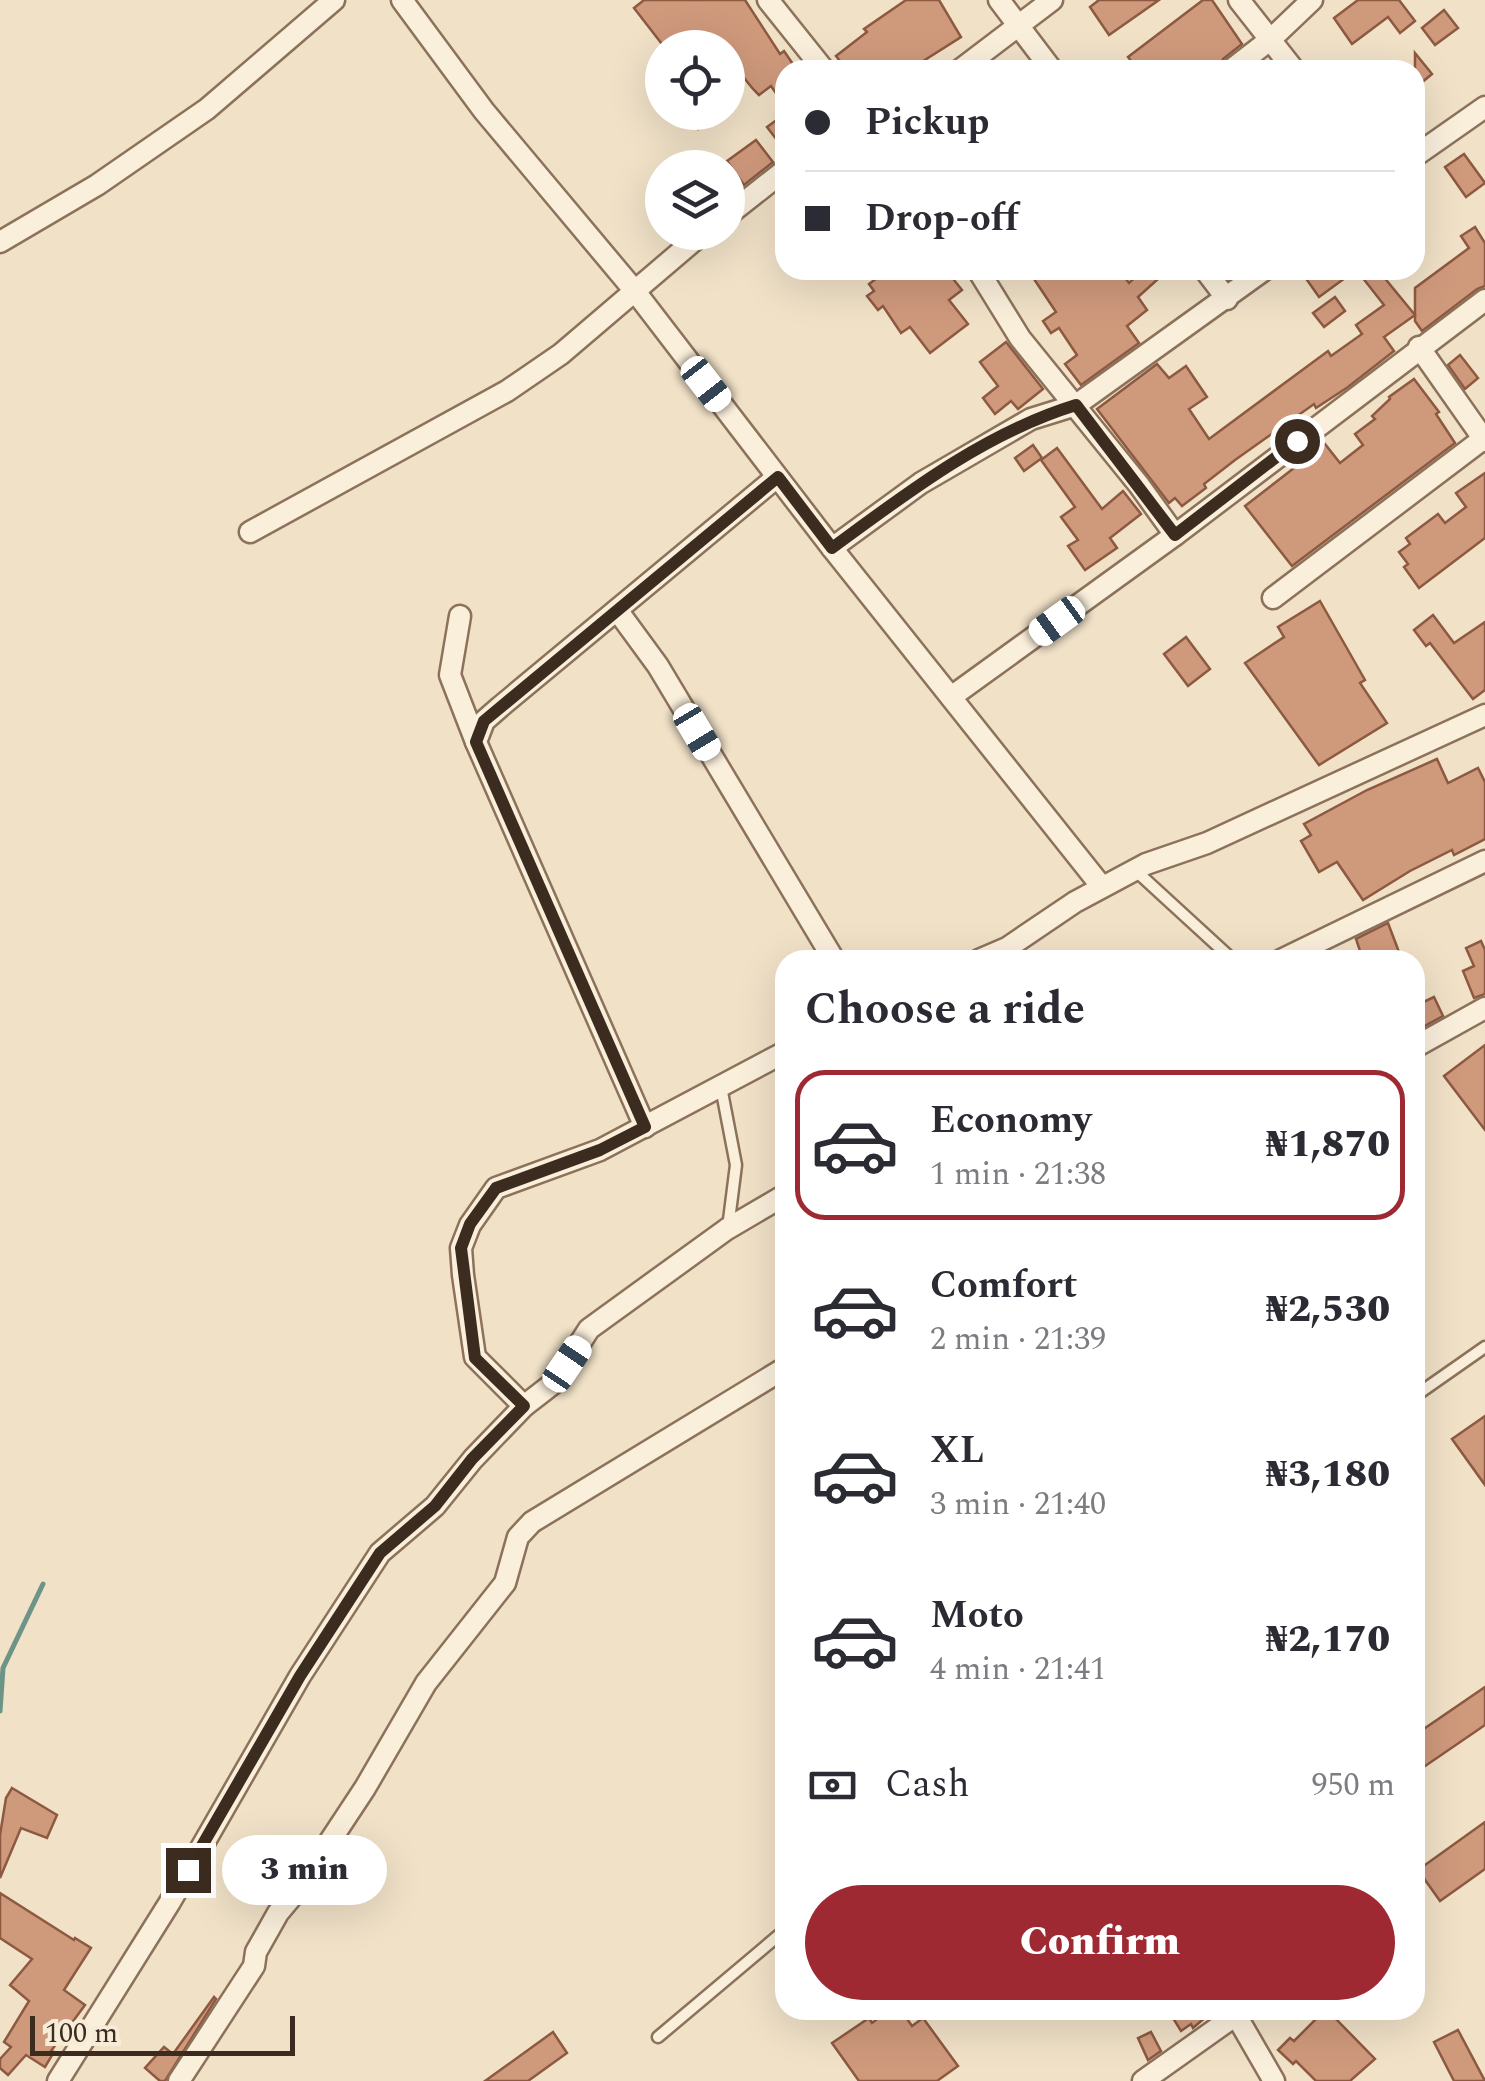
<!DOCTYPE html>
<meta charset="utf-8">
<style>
body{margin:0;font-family:Spectral,serif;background:#f2f2f3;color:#2b2b33;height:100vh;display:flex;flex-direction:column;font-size:38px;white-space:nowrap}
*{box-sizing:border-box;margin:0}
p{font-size:32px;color:#7c7c81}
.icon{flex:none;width:55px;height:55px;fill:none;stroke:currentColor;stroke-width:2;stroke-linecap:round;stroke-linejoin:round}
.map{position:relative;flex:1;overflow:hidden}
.drawer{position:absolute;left:775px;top:950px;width:650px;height:1070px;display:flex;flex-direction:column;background:#fff;border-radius:30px;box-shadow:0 10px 40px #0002}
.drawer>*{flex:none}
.top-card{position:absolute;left:775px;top:60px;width:650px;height:220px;border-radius:30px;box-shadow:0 10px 40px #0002;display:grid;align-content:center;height:220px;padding:0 30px;background:#fff}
.controls{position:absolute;left:645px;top:30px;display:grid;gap:20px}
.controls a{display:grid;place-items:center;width:100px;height:100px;border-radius:50%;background:#fff;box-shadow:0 10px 40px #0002;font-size:50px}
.scale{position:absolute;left:30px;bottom:25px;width:265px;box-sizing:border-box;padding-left:10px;border:5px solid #3c2c1f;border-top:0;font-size:28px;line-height:35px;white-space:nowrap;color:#3c2c1f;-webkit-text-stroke:8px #f7ecd7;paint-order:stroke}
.end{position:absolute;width:45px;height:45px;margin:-22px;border:12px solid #3c2c1f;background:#fff;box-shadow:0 0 0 5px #fff}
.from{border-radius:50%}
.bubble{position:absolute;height:70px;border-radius:35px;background:#fff;box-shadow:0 10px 40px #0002;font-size:32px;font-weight:800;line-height:70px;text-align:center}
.car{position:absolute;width:30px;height:60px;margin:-30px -15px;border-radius:12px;box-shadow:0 0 8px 2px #0007;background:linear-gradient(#fff 24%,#345 0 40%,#fff 0 76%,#345 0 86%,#fff 0)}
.top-card b{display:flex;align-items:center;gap:35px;height:95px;font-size:38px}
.top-card b+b{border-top:2px solid #e1e1e2}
.top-card i{width:25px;height:25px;background:#2b2b33}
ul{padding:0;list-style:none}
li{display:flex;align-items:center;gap:30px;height:150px;margin:0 20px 15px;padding:0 10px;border:5px solid transparent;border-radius:30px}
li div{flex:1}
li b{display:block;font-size:38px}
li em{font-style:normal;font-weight:800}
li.current{border-color:#9e2932}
li>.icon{width:90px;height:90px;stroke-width:1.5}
h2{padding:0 30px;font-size:45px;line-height:120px}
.pay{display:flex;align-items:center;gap:25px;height:110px;padding:0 30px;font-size:38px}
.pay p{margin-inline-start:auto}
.primary-button{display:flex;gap:20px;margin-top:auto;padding:20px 30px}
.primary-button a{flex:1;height:115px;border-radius:60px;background:#9e2932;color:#fff;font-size:40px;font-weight:800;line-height:115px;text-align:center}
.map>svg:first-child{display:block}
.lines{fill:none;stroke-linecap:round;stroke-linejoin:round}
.stream{stroke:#6e9387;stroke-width:5}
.building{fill:#cf997c;stroke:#8d5940;stroke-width:2.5}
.lane-casing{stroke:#8d725b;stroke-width:15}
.street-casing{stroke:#8d725b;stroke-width:25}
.lane{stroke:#faefdb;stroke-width:10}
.street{stroke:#faefdb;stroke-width:20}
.route{stroke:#3c2c1f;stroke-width:12}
</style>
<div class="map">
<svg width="1485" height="2081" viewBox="0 0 1485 2081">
<rect width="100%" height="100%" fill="#f0e1c7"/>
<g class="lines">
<polyline class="stream" points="0,1711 3,1668 43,1584"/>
</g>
<g class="building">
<polygon points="644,0 745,0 780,54 784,51 797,70 785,70 785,106 771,86 759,95 753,89 728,58 728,48 665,48 634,8"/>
<polygon points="906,0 939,0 961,37 909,70 847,70 836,56 867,32 864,29"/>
<polygon points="1099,0 1159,0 1109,35 1090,7"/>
<polygon points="1203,0 1212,0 1242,44 1223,59 1216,70 1138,70 1128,57"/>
<polygon points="1358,0 1399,0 1415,21 1400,33 1388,17 1352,44 1334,18"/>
<polygon points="1444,10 1458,28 1435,45 1422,28"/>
<polygon points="1415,53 1432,74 1415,88"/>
<polygon points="686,112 721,112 698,129"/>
<polygon points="785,114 785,134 777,140 767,127"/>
<polygon points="756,140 773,162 744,185 727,161"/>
<polygon points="1464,154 1485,183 1466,197 1445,167"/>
<polygon points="1475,227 1485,243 1485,286 1477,289 1422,331 1415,321 1415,288 1469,248 1461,236"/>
<polygon points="888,270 946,270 962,290 949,300 968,324 930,353 910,327 901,333 883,306 878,310 867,296 874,291 869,284"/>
<polygon points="1028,270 1119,270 1129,283 1143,270 1168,270 1138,297 1147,310 1127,326 1139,343 1081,385 1065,364 1077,355 1059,328 1051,333 1043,321 1056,312"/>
<polygon points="1300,270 1356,270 1319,297"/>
<polygon points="1370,270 1378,270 1415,315 1384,337 1394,351 1348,387 1316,408 1314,404 1235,460 1204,484 1206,488 1182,506 1175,498 1169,503 1097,409 1157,364 1169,378 1186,366 1207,397 1189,409 1209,439 1328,351 1331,356 1362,334 1356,325 1384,305 1362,277"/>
<polygon points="1335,297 1345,311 1324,327 1313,313"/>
<polygon points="1006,342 1043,389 1018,409 1011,401 995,414 983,398 998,386 980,362"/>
<polygon points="1460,355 1478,378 1465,389 1448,365"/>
<polygon points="1414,379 1439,412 1436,414 1455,443 1292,566 1245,506 1325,444 1340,463 1363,445 1355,434 1375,419 1372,416 1390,399 1389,397"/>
<polygon points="1033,445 1042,458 1024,471 1015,458"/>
<polygon points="1057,448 1102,509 1123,491 1141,514 1110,538 1117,548 1085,570 1068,546 1078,540 1061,517 1075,507 1041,460"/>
<polygon points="1485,473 1485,538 1419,588 1404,567 1408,564 1399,552 1410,544 1406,538 1438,514 1445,523 1466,507 1456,493"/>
<polygon points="1320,601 1365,680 1360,683 1387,723 1319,765 1245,663 1284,637 1278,627"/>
<polygon points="1433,615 1454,643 1485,622 1485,690 1473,699 1430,643 1426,646 1414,630"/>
<polygon points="1186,637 1210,669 1188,686 1164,654"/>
<polygon points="1437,759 1448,783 1478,768 1485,782 1485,839 1454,855 1452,850 1410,871 1363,900 1337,862 1319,872 1301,841 1311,835 1304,824 1367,790"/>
<polygon points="1388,923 1402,960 1363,960 1356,939"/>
<polygon points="1481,941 1485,950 1485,994 1474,998 1463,971 1474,966 1466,948"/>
<polygon points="1434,997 1443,1016 1419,1029 1415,1006"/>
<polygon points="1485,1045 1485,1130 1444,1076"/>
<polygon points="1485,1416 1485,1485 1452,1439"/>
<polygon points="1485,1687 1485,1725 1415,1773 1415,1735"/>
<polygon points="12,1788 57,1815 47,1838 21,1828 0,1878 0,1835 6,1798"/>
<polygon points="1485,1822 1485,1869 1440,1901 1418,1870"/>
<polygon points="0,1893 74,1940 75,1938 91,1948 64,1990 85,2005 51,2051 54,2052 45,2067 26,2055 8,2075 0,2068 0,2059 11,2047 4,2042 29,2001 10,1985 32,1959 0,1938"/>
<polygon points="214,1997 216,1999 165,2081 160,2081 145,2068 164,2047 173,2054"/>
<polygon points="889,2010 901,2010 912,2026 923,2018 958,2066 937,2081 859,2081 832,2043 869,2018 872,2023"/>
<polygon points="1168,2010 1214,2010 1193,2028 1191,2024 1181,2031"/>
<polygon points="1309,2010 1332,2010 1338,2017 1336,2019 1375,2059 1350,2081 1316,2081 1296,2061 1293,2064 1278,2050 1290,2038 1294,2041 1317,2018"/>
<polygon points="1458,2030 1485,2081 1454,2081 1434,2042"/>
<polygon points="553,2032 567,2053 528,2081 485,2081"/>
<polygon points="1151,2032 1161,2051 1148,2060 1138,2038"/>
</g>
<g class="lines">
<defs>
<g id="lane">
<polyline points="1136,871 1233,960"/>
<polyline points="721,1087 736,1165 728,1228"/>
<polyline points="1415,1396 1485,1347"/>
<polyline points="658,2037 785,1930"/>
</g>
<g id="street">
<polyline points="402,0 484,111 634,290 832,548 1102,887"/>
<polyline points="768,0 824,70"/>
<polyline points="999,0 1052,70"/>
<polyline points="1239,0 1294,70"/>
<polyline points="960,70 1052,0"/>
<polyline points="1231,70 1271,39 1312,0"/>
<polyline points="1415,156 1485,107"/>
<polyline points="728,215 785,170"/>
<polyline points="0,242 97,185 207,109 334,0"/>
<polyline points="978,270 1020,338 1139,485 1175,535"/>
<polyline points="1205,270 1227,299"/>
<polyline points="1419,347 1485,441"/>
<polyline points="250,532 507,391 561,354 704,232"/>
<polyline points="832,548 921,483 1031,419 1076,405 1264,270"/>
<polyline points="1273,598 1483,439"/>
<polyline points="617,610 658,666 834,960"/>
<polyline points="460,616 450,675 476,742"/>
<polyline points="951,697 1175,535 1485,300"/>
<polyline points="979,960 1007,948 1075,902 1146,864 1207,843 1485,715"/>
<polyline points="1281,960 1485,861"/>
<polyline points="1415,1047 1485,1008"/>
<polyline points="645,1127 476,742 484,721 500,707 777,477"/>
<polyline points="524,1406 475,1357 463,1275 461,1248 470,1225 496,1188 600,1150 785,1052"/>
<polyline points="1233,2010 1274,2081"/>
<polyline points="58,2081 170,1902 300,1676 380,1553 435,1506 473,1459 524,1406 555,1382 589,1329 727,1229 785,1195"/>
<polyline points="179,2081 254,1966 256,1952 278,1913 299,1888 365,1788 426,1683 505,1583 518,1537 532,1522 785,1368"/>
<polyline points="1143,2081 1236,2015"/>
</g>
</defs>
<use href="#lane" class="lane-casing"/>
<use href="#street" class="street-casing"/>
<use href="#lane" class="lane"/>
<use href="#street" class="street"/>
</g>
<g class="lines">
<path class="route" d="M188,1870L300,1676L380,1553L435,1506L472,1459L524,1406L475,1358L461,1248L470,1224L496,1188L600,1150L645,1127L476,742L484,721L778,477L832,548C908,492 985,433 1076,405L1175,535L1297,441"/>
</g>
</svg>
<div class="controls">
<a><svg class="icon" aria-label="locate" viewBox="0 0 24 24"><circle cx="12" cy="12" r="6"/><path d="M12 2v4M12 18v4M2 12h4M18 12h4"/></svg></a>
<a><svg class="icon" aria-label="layers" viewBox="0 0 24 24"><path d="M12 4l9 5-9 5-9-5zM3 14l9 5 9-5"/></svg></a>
</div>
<div class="scale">100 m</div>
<i class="end from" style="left:1297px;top:441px"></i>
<i class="end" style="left:188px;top:1870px"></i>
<div class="bubble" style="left:222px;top:1835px;width:165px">3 min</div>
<i class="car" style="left:706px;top:384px;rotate:142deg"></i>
<i class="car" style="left:1057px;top:621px;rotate:234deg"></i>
<i class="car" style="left:697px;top:732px;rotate:149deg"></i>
<i class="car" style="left:567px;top:1364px;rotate:34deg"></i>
<div class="top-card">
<b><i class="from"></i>Pickup</b>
<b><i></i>Drop-off</b>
</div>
<section class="drawer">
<h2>Choose a ride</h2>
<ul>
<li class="current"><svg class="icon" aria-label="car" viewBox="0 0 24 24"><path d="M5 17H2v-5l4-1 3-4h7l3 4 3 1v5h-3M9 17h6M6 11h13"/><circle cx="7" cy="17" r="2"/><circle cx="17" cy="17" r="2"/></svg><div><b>Economy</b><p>1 min · 21:38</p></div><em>₦1,870</em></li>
<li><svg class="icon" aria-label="car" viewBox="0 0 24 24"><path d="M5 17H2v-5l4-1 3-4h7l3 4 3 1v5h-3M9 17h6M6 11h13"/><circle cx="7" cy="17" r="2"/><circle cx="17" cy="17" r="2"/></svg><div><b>Comfort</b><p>2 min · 21:39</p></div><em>₦2,530</em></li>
<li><svg class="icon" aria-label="car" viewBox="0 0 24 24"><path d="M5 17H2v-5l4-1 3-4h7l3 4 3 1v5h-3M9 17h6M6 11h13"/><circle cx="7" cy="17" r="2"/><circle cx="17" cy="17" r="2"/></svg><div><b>XL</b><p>3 min · 21:40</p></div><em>₦3,180</em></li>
<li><svg class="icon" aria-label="car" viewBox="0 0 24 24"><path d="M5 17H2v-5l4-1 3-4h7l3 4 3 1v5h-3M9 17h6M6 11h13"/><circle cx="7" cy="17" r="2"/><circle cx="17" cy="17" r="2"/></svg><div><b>Moto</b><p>4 min · 21:41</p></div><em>₦2,170</em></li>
</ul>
<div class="pay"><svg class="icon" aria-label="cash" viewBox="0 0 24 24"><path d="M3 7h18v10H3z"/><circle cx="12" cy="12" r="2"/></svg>Cash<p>950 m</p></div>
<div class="primary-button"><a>Confirm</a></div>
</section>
</div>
